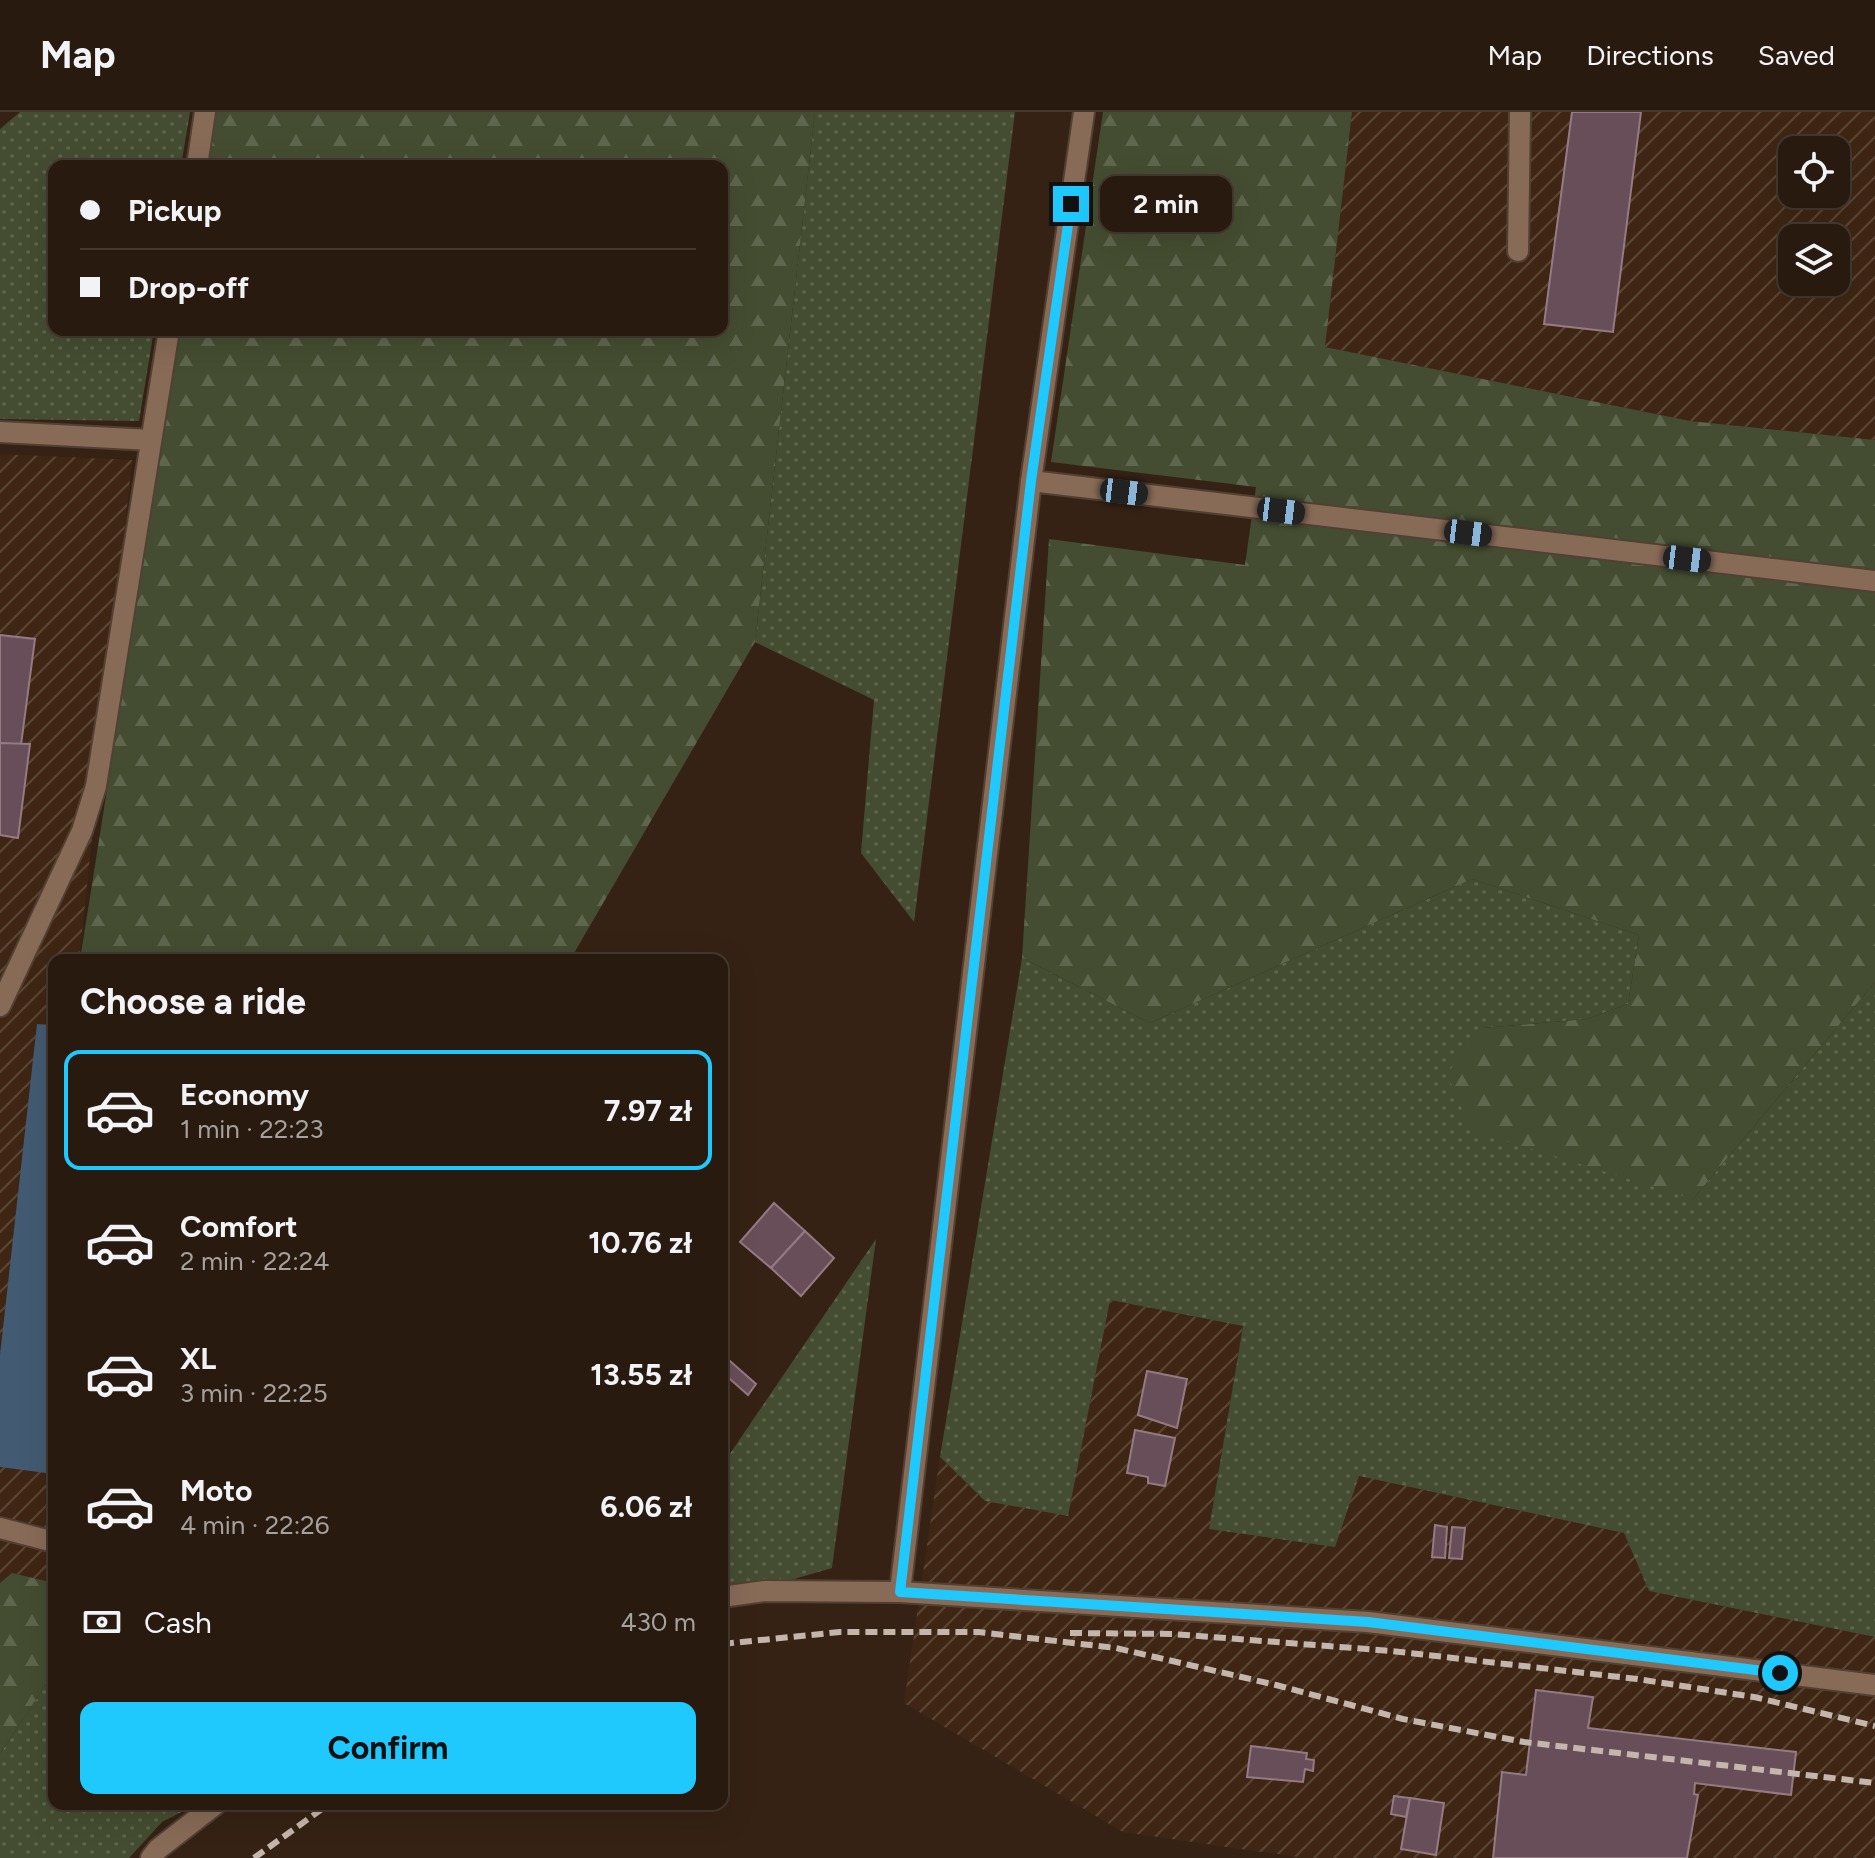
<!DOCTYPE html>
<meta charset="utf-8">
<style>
body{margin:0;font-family:Figtree,sans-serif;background:#34271d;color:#f1f3f6;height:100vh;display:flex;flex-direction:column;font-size:30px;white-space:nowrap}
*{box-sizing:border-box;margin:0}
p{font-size:26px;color:#a5a19e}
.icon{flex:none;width:44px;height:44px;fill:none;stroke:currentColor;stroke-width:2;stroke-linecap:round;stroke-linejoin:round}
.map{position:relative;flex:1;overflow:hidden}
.sheet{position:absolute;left:48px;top:842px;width:680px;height:856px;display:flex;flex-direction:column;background:#281a0f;border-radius:16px;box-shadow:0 8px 32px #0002,0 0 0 2px #44382f}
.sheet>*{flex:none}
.banner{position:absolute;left:48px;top:48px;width:680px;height:176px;border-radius:16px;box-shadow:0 8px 32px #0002,0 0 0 2px #44382f;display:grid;align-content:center;height:176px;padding:0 32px;background:#281a0f}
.tools{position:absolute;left:1778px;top:24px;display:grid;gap:16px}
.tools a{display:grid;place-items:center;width:72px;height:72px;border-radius:16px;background:#281a0f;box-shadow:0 8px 32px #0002,0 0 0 2px #44382f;font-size:40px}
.end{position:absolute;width:36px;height:36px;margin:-18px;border:10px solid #1fc9fd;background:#111;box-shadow:0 0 0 4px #111}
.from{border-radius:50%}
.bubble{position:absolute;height:56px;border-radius:16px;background:#281a0f;box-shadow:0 8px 32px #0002,0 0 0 2px #44382f;font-size:26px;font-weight:700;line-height:56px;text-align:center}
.car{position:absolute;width:24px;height:48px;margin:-24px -12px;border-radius:10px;box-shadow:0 0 6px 2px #0007;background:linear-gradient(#222 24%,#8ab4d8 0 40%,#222 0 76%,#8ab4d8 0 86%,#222 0)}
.banner b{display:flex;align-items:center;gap:28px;height:76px;font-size:30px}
.banner b+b{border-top:2px solid #44382f}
.banner i{width:20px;height:20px;background:#f1f3f6}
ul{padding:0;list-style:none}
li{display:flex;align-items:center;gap:24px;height:120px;margin:0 16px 12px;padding:0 16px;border:4px solid transparent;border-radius:16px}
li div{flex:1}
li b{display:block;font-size:30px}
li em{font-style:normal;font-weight:700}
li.active{border-color:#1fc9fd}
li>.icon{width:72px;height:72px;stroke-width:1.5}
h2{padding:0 32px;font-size:36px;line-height:96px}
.pay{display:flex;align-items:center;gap:20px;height:88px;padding:0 32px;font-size:30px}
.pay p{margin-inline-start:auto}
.button{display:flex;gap:16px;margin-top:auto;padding:16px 32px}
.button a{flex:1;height:92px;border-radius:16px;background:#1fc9fd;color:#111;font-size:32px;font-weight:700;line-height:92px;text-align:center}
header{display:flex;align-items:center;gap:48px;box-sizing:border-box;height:112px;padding:0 40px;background:#281a0f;border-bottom:2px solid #44382f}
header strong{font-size:38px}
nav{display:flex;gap:44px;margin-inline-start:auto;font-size:28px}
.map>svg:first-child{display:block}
.industrial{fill:url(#industrial-furrows);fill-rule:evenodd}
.grass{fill:url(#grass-dots)}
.forest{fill:url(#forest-firs)}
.water{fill:#435b72}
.building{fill:#684e59;stroke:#957a84;stroke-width:2}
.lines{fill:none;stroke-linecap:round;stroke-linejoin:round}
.minor-casing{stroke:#524033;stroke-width:24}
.minor{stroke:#886b57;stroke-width:20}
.rail{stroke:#c4b6ac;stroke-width:6;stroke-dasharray:12 6;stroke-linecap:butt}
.route{stroke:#1fc9fd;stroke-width:10}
</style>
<header>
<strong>Map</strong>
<nav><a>Map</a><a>Directions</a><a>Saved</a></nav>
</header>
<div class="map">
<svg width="1875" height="1746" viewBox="0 0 1875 1746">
<defs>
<pattern id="industrial-furrows" width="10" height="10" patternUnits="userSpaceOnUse" patternTransform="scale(2)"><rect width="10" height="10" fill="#3f2614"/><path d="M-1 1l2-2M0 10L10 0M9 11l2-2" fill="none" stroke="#5b4535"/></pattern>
<pattern id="grass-dots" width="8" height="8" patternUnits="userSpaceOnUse" patternTransform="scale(2)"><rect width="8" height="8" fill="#444d31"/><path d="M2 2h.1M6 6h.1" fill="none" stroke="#5f664e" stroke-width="1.8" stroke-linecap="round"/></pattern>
<pattern id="forest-firs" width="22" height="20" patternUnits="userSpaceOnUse" patternTransform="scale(2)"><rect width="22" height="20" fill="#444d31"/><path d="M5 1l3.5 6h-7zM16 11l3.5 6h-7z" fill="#5f664e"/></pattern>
</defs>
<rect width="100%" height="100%" fill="#352214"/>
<g class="industrial">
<path d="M1352,0H1875V328L1690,309L1325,235ZM1792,38H1836V82H1792ZM1792,126H1836V170H1792Z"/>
<polygon points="0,342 132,348 79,848 54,848 54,1471 12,1461 0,1471"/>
<polygon points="1110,1188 1243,1214 1209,1417 1359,1364 1624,1421 1649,1479 1875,1525 1875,1746 1304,1746 1123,1720 904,1591 940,1345 985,1389 1068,1403"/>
</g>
<g class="grass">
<polygon points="20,0 190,0 181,54 54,54 54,218 154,218 139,309 0,307 0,17"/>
<polygon points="815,0 1015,0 914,810 861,741 874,588 755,530"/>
<polygon points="1472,767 1639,823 1628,892 1587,907 1482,916 1693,1087 1875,870 1875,1525 1649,1479 1624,1421 1359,1364 1335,1435 1209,1417 1243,1214 1110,1188 1068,1404 985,1389 940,1345 1022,846 1150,911"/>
<polygon points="876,1127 832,1456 722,1488 722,1338 729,1343"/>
<polygon points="54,1560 54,1692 197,1692 162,1710 129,1746 0,1746 0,1642"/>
</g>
<g class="forest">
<polygon points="215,0 815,0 755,530 570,848 80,848 180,218 722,218 722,54 207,54"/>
<polygon points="1103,0 1352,0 1325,235 1690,309 1875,328 1875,870 1693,1087 1471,1018 1447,962 1482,916 1587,907 1628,892 1639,823 1472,767 1150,911 1022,846 1049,427 1245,453 1256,375 1051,350"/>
<polygon points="12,1461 54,1471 54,1560 0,1642 0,1471"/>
</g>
<polygon class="water" points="37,912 54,913 54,1362 0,1355 0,1243"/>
<g class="building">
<polygon points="1572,0 1641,0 1613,220 1544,212"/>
<polygon points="0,523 35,527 21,633 0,631"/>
<polygon points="0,631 30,632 18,726 0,723"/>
<polygon points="774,1091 805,1119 771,1156 740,1130"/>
<polygon points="805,1119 834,1146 801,1184 771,1156"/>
<polygon points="722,1242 756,1272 748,1283 722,1260"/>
<polygon points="1147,1259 1187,1267 1177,1316 1138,1303"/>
<polygon points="1135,1318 1175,1326 1165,1374 1148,1371 1148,1365 1127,1361"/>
<polygon points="1435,1413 1447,1415 1445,1446 1432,1445"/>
<polygon points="1452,1415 1465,1416 1462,1447 1449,1446"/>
<polygon points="1536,1578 1593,1585 1588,1616 1796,1640 1791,1683 1695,1671 1694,1682 1698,1683 1687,1746 1493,1746 1502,1660 1526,1663"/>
<polygon points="1251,1634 1307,1641 1306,1647 1314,1648 1313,1659 1305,1657 1303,1670 1247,1665"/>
<polygon points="1394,1684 1410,1686 1406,1705 1391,1702"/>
<polygon points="1410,1686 1444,1691 1436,1743 1401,1737"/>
</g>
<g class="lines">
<defs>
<g id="minor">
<polyline points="197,54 205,0"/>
<polyline points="1518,139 1520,0"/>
<polyline points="0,320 151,328"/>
<polyline points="1031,369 1875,469"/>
<polyline points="0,894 82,719 96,674 169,218"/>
<polyline points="0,1416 54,1430"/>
<polyline points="900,1480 1031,369 1084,0"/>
<polyline points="722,1485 765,1479 900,1480 1368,1510 1875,1573"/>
<polyline points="151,1746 158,1737 216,1692"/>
</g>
</defs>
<use href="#minor" class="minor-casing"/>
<use href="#minor" class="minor"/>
<g class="rail">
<polyline points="1070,1521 1173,1522 1392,1539 1637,1567 1754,1585 1875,1614"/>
<polyline points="722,1532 840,1520 978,1520 1116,1536 1276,1573 1403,1607 1524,1630 1875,1671"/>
<polyline points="254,1746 329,1692"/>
</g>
</g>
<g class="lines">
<polyline class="route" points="1071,92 1031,369 900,1480 1368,1510 1780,1561"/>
</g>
</svg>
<div class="tools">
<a><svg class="icon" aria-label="locate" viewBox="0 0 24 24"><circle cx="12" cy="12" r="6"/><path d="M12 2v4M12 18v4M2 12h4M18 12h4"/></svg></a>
<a><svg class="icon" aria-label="layers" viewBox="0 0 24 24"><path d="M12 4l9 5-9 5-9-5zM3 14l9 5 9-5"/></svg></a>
</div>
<i class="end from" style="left:1780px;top:1561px"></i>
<i class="end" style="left:1071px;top:92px"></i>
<div class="bubble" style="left:1100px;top:64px;width:132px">2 min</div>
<i class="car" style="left:1124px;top:380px;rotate:97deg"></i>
<i class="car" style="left:1281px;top:399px;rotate:97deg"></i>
<i class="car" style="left:1468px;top:421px;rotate:97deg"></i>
<i class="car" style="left:1687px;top:447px;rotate:97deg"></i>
<div class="banner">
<b><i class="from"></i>Pickup</b>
<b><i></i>Drop-off</b>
</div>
<section class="sheet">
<h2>Choose a ride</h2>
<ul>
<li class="active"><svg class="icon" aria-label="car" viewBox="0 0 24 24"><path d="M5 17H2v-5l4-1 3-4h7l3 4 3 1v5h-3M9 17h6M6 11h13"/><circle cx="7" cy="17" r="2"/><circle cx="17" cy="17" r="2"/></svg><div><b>Economy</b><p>1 min · 22:23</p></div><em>7.97 zł</em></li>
<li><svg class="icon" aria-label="car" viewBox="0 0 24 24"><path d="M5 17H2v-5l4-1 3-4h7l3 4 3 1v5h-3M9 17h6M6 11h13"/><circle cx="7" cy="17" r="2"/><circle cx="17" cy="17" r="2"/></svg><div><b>Comfort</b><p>2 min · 22:24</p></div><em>10.76 zł</em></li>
<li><svg class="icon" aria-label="car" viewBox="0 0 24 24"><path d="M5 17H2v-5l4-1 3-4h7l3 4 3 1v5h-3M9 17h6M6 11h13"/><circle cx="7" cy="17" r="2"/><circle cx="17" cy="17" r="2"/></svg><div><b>XL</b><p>3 min · 22:25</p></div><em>13.55 zł</em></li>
<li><svg class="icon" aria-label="car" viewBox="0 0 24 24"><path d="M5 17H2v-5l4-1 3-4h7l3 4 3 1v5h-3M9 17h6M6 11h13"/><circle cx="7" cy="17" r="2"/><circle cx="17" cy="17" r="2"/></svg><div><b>Moto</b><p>4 min · 22:26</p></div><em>6.06 zł</em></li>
</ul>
<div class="pay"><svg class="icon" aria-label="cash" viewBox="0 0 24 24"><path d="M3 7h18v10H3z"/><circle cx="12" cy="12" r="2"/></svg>Cash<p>430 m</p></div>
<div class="button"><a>Confirm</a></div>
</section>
</div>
